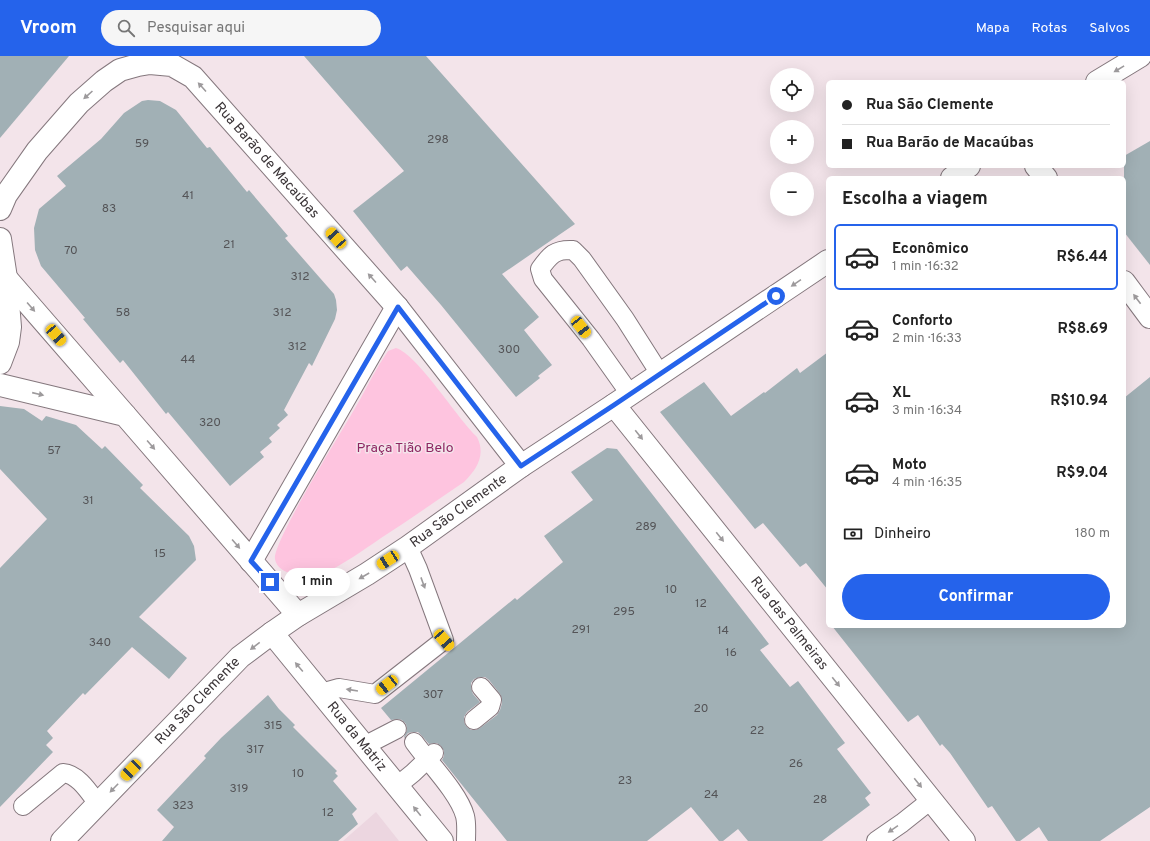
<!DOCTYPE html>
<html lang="pt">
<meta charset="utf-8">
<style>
body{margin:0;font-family:Overpass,sans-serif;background:#f6f6f6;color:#222;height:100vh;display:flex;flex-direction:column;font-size:15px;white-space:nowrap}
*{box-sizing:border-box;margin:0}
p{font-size:13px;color:#767676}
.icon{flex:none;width:22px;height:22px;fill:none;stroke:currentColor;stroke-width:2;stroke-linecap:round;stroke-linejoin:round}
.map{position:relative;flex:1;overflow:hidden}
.panel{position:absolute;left:826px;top:120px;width:300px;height:452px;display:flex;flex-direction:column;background:#fff;border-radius:6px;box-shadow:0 4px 16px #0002}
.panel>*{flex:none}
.top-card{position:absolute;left:826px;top:24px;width:300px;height:88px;border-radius:6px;box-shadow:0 4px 16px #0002;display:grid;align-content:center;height:88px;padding:0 16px;background:#fff}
.fabs{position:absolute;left:770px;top:12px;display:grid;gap:8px}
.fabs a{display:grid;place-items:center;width:44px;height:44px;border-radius:50%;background:#fff;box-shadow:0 4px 16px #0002;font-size:20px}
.end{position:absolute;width:18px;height:18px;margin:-9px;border:5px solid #2563eb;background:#fff;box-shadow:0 0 0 2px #fff}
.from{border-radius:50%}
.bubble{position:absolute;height:28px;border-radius:14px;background:#fff;box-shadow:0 4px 16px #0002;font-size:13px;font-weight:700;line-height:28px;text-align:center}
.car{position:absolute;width:12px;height:24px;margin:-12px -6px;border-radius:5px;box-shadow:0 0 3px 1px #0007;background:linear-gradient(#f5c518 24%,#345 0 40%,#f5c518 0 76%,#345 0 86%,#f5c518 0)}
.top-card b{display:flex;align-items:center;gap:14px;height:38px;font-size:15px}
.top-card b+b{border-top:1px solid #e0e0e0}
.top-card i{width:10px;height:10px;background:#222}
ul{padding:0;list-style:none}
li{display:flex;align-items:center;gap:12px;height:66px;margin:0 8px 6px;padding:0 8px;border:2px solid transparent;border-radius:6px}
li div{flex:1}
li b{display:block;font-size:15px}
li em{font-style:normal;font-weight:700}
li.selected{border-color:#2563eb}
li>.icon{width:36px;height:36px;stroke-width:1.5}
h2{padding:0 16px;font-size:18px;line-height:48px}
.pay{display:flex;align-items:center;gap:10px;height:44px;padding:0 16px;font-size:15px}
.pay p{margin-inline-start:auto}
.button{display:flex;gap:8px;margin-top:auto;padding:8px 16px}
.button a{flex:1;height:46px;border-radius:24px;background:#2563eb;color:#fff;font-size:16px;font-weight:700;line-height:46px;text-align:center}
header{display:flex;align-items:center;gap:24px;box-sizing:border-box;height:56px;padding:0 20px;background:#2563eb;color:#fff}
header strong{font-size:19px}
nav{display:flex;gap:22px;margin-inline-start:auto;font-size:14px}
.search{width:280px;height:36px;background:#f6f6f6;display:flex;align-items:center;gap:10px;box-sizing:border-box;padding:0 14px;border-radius:22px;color:#767676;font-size:15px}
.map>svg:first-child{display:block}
.built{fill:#ecd6e0}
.green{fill:#fec4df}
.building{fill:#a1b0b5;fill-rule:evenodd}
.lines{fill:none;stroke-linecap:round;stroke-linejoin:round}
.lane-casing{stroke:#84777d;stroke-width:20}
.street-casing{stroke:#84777d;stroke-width:24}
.secondary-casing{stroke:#84777d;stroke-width:24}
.lane{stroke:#fff;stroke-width:18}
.street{stroke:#fff;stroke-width:22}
.secondary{stroke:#fff;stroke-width:22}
.oneway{fill:#9d9a9c}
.route{stroke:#2563eb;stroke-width:5}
.labels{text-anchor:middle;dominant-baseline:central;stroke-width:3;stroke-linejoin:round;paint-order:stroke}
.number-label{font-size:12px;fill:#545457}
.street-label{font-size:14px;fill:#3b3538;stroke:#f3e4ea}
.park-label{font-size:14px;fill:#8d2662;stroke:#f3e4ea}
</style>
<header>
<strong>Vroom</strong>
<div class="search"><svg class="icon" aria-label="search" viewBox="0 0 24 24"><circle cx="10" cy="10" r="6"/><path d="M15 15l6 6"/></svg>Pesquisar aqui</div>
<nav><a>Mapa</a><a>Rotas</a><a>Salvos</a></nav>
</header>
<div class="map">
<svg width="1150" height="785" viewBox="0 0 1150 785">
<rect width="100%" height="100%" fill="#f3e4ea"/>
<polygon class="built" points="376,756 399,785 343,785"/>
<path class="green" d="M396,292C417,298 457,362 477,381C486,399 477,413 464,426C436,445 409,464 381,482C362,495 343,509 322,518C309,524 277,519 275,503C272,487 342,375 354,354C363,339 370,324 379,309L388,295Z"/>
<g class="building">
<polygon points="0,0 69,0 0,82"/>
<polygon points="304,0 426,0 575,168 502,218 539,261 524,274 552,309 538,320 540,322 516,341 441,249 407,210 401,215 353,155 404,115"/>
<polygon points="148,44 160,45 176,54 207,92 210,91 247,136 249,134 288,180 285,182 334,238 336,244 337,254 335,263 312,310 309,307 284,354 288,359 277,369 280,372 269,382 272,386 260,396 264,401 230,430 168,356 166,358 123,304 120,307 83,263 85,262 41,210 35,194 34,172 39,153 66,130 57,120 101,83 124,57 142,45"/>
<polygon points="1150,85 1150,209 1124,176 1124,100"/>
<polygon points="828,296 828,534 806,507 800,511 763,467 755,473 660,356 704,326 731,360 764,336 765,337 797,312 800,317"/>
<polygon points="1150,321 1150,751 1100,785 1048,785 1039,771 1020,785 1016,785 992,750 988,752 950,697 942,688 940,690 918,659 908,666 832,570 1124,570 1124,342"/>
<polygon points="0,350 24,353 42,365 46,360 76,369 102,393 105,390 143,429 140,432 189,480 194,490 196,504 139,561 187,602 169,623 132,591 85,639 83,637 47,675 53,682 46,689 53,696 0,751 0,512 47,463 0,413"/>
<path d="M607,392L617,393L769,588L760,594L790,631L798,625L845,687L837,693L871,737L865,742L870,749L822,785H748L738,773L723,785H719L691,751L647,785H507L442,704L444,700V695L441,690L437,687L429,688L422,680L418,676H412L408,677L404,682V681L407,674L406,668L402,664L398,663L391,664L381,652L515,542L517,544L563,506L544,480L593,444L571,416ZM480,621H485L489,624L500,638L502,642V647L500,654L497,659L480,672L476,674H471L466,670L464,666V661L467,656L480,646L473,638L471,632V627L474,623Z"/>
<polygon points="268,639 279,653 295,669 293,671 337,715 335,717 338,720 333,725 357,753 352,758 358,768 338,785 162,785 174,771 157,754 206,702 204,700 221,682"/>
</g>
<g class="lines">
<defs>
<g id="lane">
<path d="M630,338L591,283L543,223L540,213C550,199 555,193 573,194L582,203L625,263L660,318"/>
<polyline points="321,637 339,632 375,638 444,584 418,513 408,491"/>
<polyline points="474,664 490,651 492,644 481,631"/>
<path d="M414,686C428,706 459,737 465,760C467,768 466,777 466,785"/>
<polyline points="364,690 397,673"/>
<polyline points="397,730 413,717 434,697"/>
<path d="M23,750L63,717C78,718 89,736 98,748"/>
<polyline points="876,785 902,767 931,744"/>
</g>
<g id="street">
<path id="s1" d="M0,153L6,139L37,95L79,47L104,25L120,14L138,9L150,7L172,9L193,21L397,251L521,410"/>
<polyline points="0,183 6,222 10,271 8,286 0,307"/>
<polyline points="6,222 125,359"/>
<polyline points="0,329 125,359 298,559"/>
<path id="s2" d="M614,349L964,785"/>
<polyline points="251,505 397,251"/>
<path id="s3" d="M272,577L442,785"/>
</g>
<g id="secondary">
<polyline points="1097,26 1140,0"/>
<polyline points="1036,110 1046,122"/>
<polyline points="952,122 969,110"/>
<polyline points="1124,226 1150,261"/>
<path id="s4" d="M62,785L240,601L272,577L298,559L367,518L408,491L521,410L614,349L828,205"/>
</g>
</defs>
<use href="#lane" class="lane-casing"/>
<use href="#street" class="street-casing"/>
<use href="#secondary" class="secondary-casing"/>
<use href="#lane" class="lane"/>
<use href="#street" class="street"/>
<use href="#secondary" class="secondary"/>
</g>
<defs><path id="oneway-solid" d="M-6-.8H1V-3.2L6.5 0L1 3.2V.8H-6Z"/></defs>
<g class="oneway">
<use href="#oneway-solid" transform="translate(1119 13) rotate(149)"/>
<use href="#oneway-solid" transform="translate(202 31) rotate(-132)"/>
<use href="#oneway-solid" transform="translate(88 39) rotate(138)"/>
<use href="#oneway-solid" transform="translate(372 222) rotate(-132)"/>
<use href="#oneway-solid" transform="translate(796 227) rotate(146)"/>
<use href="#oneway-solid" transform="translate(1137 243) rotate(-127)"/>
<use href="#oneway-solid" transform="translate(31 251) rotate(49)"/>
<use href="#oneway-solid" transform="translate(38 338) rotate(13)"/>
<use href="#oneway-solid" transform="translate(639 379) rotate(51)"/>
<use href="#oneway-solid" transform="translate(151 389) rotate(49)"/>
<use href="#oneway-solid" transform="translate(720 481) rotate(51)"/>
<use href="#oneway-solid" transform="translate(236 488) rotate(49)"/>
<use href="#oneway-solid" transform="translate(364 520) rotate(150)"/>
<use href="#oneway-solid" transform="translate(423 527) rotate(70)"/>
<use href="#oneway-solid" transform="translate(255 590) rotate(142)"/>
<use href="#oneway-solid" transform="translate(299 611) rotate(-130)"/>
<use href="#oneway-solid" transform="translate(836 626) rotate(51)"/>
<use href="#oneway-solid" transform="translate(352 634) rotate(-171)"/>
<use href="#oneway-solid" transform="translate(918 727) rotate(51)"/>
<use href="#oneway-solid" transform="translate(114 732) rotate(134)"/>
<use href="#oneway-solid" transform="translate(417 755) rotate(-129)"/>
<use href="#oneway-solid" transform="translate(893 773) rotate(146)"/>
</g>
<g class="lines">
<polyline class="route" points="270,526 251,505 398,251 521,410 614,349 776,240"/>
</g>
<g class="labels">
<g class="number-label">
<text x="438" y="84">298</text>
<text x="142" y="88">59</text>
<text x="188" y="140">41</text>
<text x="109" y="153">83</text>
<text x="229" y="189">21</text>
<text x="71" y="195">70</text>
<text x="300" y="221">312</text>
<text x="123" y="257">58</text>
<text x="282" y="257">312</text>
<text x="297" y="291">312</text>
<text x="509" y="294">300</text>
<text x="188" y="304">44</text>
<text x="210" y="367">320</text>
<text x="54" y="395">57</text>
<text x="88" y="445">31</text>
<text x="646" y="471">289</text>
<text x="160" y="498">15</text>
<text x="671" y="534">10</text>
<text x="701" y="548">12</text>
<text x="624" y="556">295</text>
<text x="581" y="574">291</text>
<text x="723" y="575">14</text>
<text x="100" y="587">340</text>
<text x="731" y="597">16</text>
<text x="433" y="639">307</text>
<text x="701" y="653">20</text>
<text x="273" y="670">315</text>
<text x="757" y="675">22</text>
<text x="255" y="694">317</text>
<text x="796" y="708">26</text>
<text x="298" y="718">10</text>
<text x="625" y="725">23</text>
<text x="239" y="733">319</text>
<text x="711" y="739">24</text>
<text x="820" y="744">28</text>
<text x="183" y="750">323</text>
<text x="328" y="757">12</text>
</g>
<g class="street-label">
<text stroke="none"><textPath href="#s1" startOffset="374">Rua Barão de Macaúbas</textPath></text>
<text stroke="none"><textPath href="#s4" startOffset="519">Rua São Clemente</textPath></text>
<text stroke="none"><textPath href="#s2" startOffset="280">Rua das Palmeiras</textPath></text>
<text stroke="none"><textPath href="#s4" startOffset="195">Rua São Clemente</textPath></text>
<text stroke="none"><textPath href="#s3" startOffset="134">Rua da Matriz</textPath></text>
</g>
<g class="park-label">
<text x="405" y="392">Praça Tião Belo</text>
</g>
</g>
</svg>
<div class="fabs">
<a><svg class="icon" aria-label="locate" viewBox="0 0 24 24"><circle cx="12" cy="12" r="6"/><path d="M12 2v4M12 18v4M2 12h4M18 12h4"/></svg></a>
<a>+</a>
<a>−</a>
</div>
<i class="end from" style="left:776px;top:240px"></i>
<i class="end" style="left:270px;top:526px"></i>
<div class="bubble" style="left:284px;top:512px;width:66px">1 min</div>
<i class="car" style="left:336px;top:182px;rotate:318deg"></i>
<i class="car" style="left:581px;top:271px;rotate:142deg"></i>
<i class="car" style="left:56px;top:279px;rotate:139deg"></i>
<i class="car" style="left:388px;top:504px;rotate:237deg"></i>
<i class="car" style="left:444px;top:584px;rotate:139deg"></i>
<i class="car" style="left:387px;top:629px;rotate:232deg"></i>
<i class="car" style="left:131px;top:714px;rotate:224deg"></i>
<div class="top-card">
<b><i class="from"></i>Rua São Clemente</b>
<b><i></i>Rua Barão de Macaúbas</b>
</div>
<section class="panel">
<h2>Escolha a viagem</h2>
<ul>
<li class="selected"><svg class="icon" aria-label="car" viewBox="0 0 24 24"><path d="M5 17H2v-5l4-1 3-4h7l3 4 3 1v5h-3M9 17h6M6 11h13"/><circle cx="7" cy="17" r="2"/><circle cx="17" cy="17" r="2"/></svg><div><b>Econômico</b><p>1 min · 16:32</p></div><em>R$6.44</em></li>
<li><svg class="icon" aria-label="car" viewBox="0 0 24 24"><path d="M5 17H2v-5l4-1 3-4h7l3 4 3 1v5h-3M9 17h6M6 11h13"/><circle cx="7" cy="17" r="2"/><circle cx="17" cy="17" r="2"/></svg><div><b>Conforto</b><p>2 min · 16:33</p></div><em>R$8.69</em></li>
<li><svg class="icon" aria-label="car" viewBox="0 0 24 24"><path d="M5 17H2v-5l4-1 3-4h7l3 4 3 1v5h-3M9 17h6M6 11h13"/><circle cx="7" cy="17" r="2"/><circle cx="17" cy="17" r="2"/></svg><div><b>XL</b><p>3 min · 16:34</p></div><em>R$10.94</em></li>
<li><svg class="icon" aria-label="car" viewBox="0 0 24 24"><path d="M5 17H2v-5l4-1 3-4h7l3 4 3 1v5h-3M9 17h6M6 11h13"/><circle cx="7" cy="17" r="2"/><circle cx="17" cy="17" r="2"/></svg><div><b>Moto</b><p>4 min · 16:35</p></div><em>R$9.04</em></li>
</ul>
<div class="pay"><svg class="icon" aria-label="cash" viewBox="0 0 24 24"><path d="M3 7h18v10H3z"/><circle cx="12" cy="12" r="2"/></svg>Dinheiro<p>180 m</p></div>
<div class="button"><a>Confirmar</a></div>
</section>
</div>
